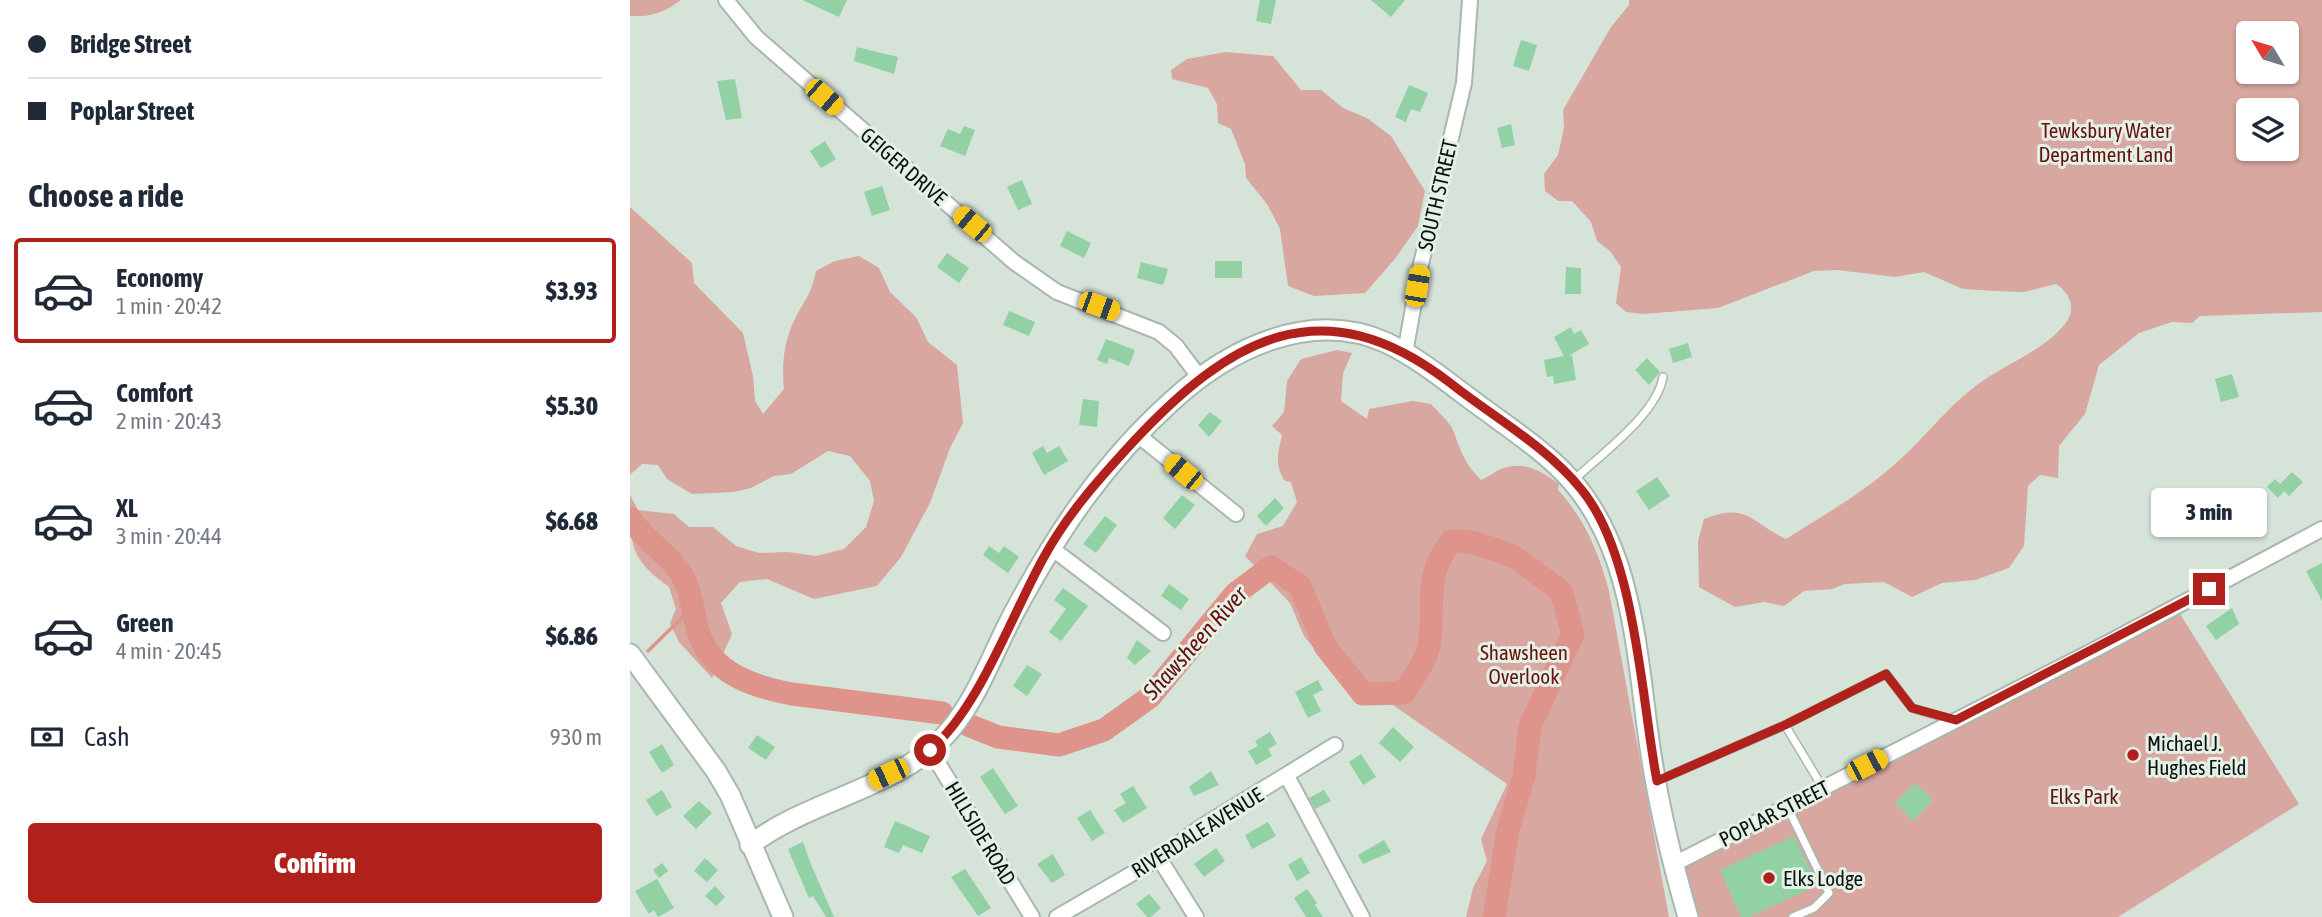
<!DOCTYPE html>
<meta charset="utf-8">
<style>
body{margin:0;font-family:"Asap Condensed",sans-serif;background:#f6f6f7;color:#1f2937;height:100vh;display:flex;flex-direction:column;font-size:26px;white-space:nowrap}
*{box-sizing:border-box;margin:0}
p{font-size:23px;color:#747a83}
.icon{flex:none;width:38px;height:38px;fill:none;stroke:currentColor;stroke-width:2;stroke-linecap:round;stroke-linejoin:round}
.map{position:relative;flex:1;overflow:hidden}
.details{display:flex;flex-direction:column;background:#fff;width:630px}
.details>*{flex:none}
.hud{display:grid;align-content:center;height:154px;padding:0 28px;background:#fff}
.needle{width:46px;rotate:308deg}
.buttons{position:absolute;left:1606px;top:21px;display:grid;gap:14px}
.buttons a{display:grid;place-items:center;width:63px;height:63px;border-radius:7px;background:#fff;box-shadow:0 2px 5px #0004;font-size:35px}
.end{position:absolute;width:32px;height:32px;margin:-16px;border:9px solid #b1211b;background:#fff;box-shadow:0 0 0 4px #fff}
.from{border-radius:50%}
.bubble{position:absolute;height:49px;border-radius:7px;background:#fff;box-shadow:0 2px 5px #0004;font-size:23px;font-weight:800;line-height:49px;text-align:center}
.car{position:absolute;width:21px;height:42px;margin:-21px -10px;border-radius:9px;box-shadow:0 0 5px 2px #0007;background:linear-gradient(#f5c518 24%,#345 0 40%,#f5c518 0 76%,#345 0 86%,#f5c518 0)}
.hud b{display:flex;align-items:center;gap:24px;height:66px;font-size:26px}
.hud b+b{border-top:2px solid #e0e1e3}
.hud i{width:18px;height:18px;background:#1f2937}
ul{padding:0;list-style:none}
li{display:flex;align-items:center;gap:21px;height:105px;margin:0 14px 10px;padding:0 14px;border:4px solid transparent;border-radius:7px}
li div{flex:1}
li b{display:block;font-size:26px}
li em{font-style:normal;font-weight:800}
li.current{border-color:#b1211b}
li>.icon{width:63px;height:63px;stroke-width:1.5}
h2{padding:0 28px;font-size:32px;line-height:84px}
.pay{display:flex;align-items:center;gap:18px;height:77px;padding:0 28px;font-size:26px}
.pay p{margin-inline-start:auto}
.button{display:flex;gap:14px;margin-top:auto;padding:14px 28px}
.button a{flex:1;height:80px;border-radius:7px;background:#b1211b;color:#fff;font-size:28px;font-weight:800;line-height:80px;text-align:center}
main{display:flex;flex:1;min-height:0}
.map>svg:first-child{display:block}
.green{fill:#d8a7a0;fill-rule:evenodd}
.lines{fill:none;stroke-linecap:round;stroke-linejoin:round}
.stream{stroke:#de948a;stroke-width:3.5}
.river{stroke:#de948a;stroke-width:23}
.building{fill:#91d1a4}
.lane-casing{stroke:#aab7ae;stroke-width:10}
.street-casing{stroke:#aab7ae;stroke-width:18}
.secondary-casing{stroke:#aab7ae;stroke-width:23}
.lane{stroke:#fff;stroke-width:7}
.street{stroke:#fff;stroke-width:14}
.secondary{stroke:#fff;stroke-width:19}
.route{stroke:#b1211b;stroke-width:9}
.poi-dot{fill:#b1211b;stroke:#e3f1e6;stroke-width:2.5}
.labels{text-anchor:middle;dominant-baseline:central;stroke-width:6;stroke-linejoin:round;paint-order:stroke}
.park-label{font-size:21px;fill:#69110d;stroke:#e3f1e6}
.street-label{font-size:21px;fill:#0d120e;stroke:#e3f1e6}
.poi-label{font-size:21px;fill:#0d120e;stroke:#e3f1e6;text-anchor:start}
.water-label{font-size:23px;font-style:italic;fill:#68100c;stroke:#e3f1e6}
</style>
<main>
<section class="details">
<div class="hud">
<b><i class="from"></i>Bridge Street</b>
<b><i></i>Poplar Street</b>
</div>
<h2>Choose a ride</h2>
<ul>
<li class="current"><svg class="icon" aria-label="car" viewBox="0 0 24 24"><path d="M5 17H2v-5l4-1 3-4h7l3 4 3 1v5h-3M9 17h6M6 11h13"/><circle cx="7" cy="17" r="2"/><circle cx="17" cy="17" r="2"/></svg><div><b>Economy</b><p>1 min · 20:42</p></div><em>$3.93</em></li>
<li><svg class="icon" aria-label="car" viewBox="0 0 24 24"><path d="M5 17H2v-5l4-1 3-4h7l3 4 3 1v5h-3M9 17h6M6 11h13"/><circle cx="7" cy="17" r="2"/><circle cx="17" cy="17" r="2"/></svg><div><b>Comfort</b><p>2 min · 20:43</p></div><em>$5.30</em></li>
<li><svg class="icon" aria-label="car" viewBox="0 0 24 24"><path d="M5 17H2v-5l4-1 3-4h7l3 4 3 1v5h-3M9 17h6M6 11h13"/><circle cx="7" cy="17" r="2"/><circle cx="17" cy="17" r="2"/></svg><div><b>XL</b><p>3 min · 20:44</p></div><em>$6.68</em></li>
<li><svg class="icon" aria-label="car" viewBox="0 0 24 24"><path d="M5 17H2v-5l4-1 3-4h7l3 4 3 1v5h-3M9 17h6M6 11h13"/><circle cx="7" cy="17" r="2"/><circle cx="17" cy="17" r="2"/></svg><div><b>Green</b><p>4 min · 20:45</p></div><em>$6.86</em></li>
</ul>
<div class="pay"><svg class="icon" aria-label="cash" viewBox="0 0 24 24"><path d="M3 7h18v10H3z"/><circle cx="12" cy="12" r="2"/></svg>Cash<p>930 m</p></div>
<div class="button"><a>Confirm</a></div>
</section>
<div class="map">
<svg width="1692" height="917" viewBox="0 0 1692 917">
<rect width="100%" height="100%" fill="#d6e3d9"/>
<g class="green">
<path d="M0,0H51C35,12 21,17 0,16Z"/>
<path d="M999,0H1692V312L1570,316L1562,323L1542,322L1509,333L1469,365L1455,414L1429,446L1428,478L1410,475L1398,486L1394,546L1379,568L1345,580L1312,583L1282,597L1254,582L1215,584L1202,589L1174,591L1154,606L1134,602L1105,607L1069,587L1068,541L1074,519C1118,502 1120,522 1156,539C1194,515 1233,493 1266,463C1294,439 1317,407 1347,385C1375,364 1412,352 1435,324C1447,309 1440,293 1426,284L1394,292L1367,291L1333,289L1294,272L1265,277L1208,270L1184,271L1088,308L1013,314L996,312L986,303L991,267L980,251L967,241L961,222L942,201H928L915,191L914,174L928,155L934,128L933,110L981,27L999,5ZM1619,33H1657V72H1619ZM1619,110H1657V149H1619Z"/>
<polygon points="596,52 643,56 671,90 691,90 713,108 737,118 761,136 795,191 788,226 764,260 735,293 684,296 658,286 650,229 637,204 616,178 615,164 601,129 588,123 587,104 578,88 542,79 541,70 557,59"/>
<path d="M0,207L62,263L64,283L113,333L123,376L125,401L133,414L154,389C152,369 153,347 161,328C170,305 181,298 186,271L205,261L229,256L249,268L260,292L286,317L298,342L327,365L333,423L320,448L300,503L271,557L247,586L184,599L137,579L110,582L91,603L102,634L82,678L49,642L40,623L46,609L39,587C0,559 0,546 0,495L8,510L44,514L59,527H83L106,546L129,553L158,552L186,556L214,549L236,527L244,501L240,481L220,456L198,451L161,474L144,476L121,488L103,492L62,494L37,479L28,465L12,464L0,475Z"/>
<path d="M707,350L722,353L713,373L711,401L737,419L739,409L783,401L801,404C807,411 819,421 823,430C831,451 834,463 851,480C859,477 864,472 871,469C894,460 911,471 929,484L928,490C955,519 969,553 979,591L1039,917H836L843,888L857,861L851,839L877,784L760,703L713,685L674,636L660,603L615,556L627,534L653,526L667,502L661,482L655,481C644,464 648,454 652,435L642,426L654,412L657,381L671,359Z"/>
<polygon points="1550,614 1669,804 1488,917 1067,917 1053,868 1153,818 1149,810"/>
</g>
<g class="lines">
<polyline class="stream" points="18,651 63,607"/>
<g class="river">
<path d="M0,518C14,541 42,555 54,579C62,594 63,614 68,631C80,673 124,687 162,694L312,713"/>
<path d="M338,725L368,737L429,745L474,730L520,697L605,594L641,567L670,586L695,646L733,694L774,693C782,679 797,660 799,645C806,603 792,579 821,541L842,542L883,556L931,591L943,634L900,726L894,776L878,830L864,917"/>
</g>
</g>
<g class="building">
<polygon points="172,0 217,0 209,17"/>
<polygon points="630,0 646,0 641,24 626,21"/>
<polygon points="741,0 775,0 761,17"/>
<polygon points="891,40 907,45 899,71 883,66"/>
<polygon points="227,47 268,57 264,74 224,61"/>
<polygon points="105,79 112,118 96,120 87,81"/>
<polygon points="779,85 798,93 790,112 781,109 776,122 765,117"/>
<polygon points="881,124 885,145 872,148 867,128"/>
<polygon points="334,126 345,130 335,156 310,146 318,129 330,134"/>
<polygon points="195,141 206,159 191,168 180,151"/>
<polygon points="392,180 402,204 388,210 377,187"/>
<polygon points="252,186 260,210 242,216 234,192"/>
<polygon points="437,231 461,243 454,258 430,246"/>
<polygon points="317,253 339,268 329,283 307,267"/>
<rect x="585" y="261" width="27" height="17"/>
<polygon points="511,262 538,269 533,285 507,278"/>
<polygon points="936,267 951,268 951,294 935,294"/>
<polygon points="379,311 405,322 399,336 373,325"/>
<polygon points="941,327 944,334 951,330 959,344 938,356 942,355 946,380 924,384 923,376 917,377 914,360 934,356 924,337"/>
<polygon points="476,339 505,350 499,366 479,358 477,364 467,360"/>
<polygon points="1058,343 1062,357 1043,363 1039,349"/>
<polygon points="1017,358 1030,372 1019,385 1005,370"/>
<polygon points="1602,374 1609,397 1591,402 1585,379"/>
<polygon points="453,399 469,401 467,427 449,425"/>
<polygon points="580,412 592,421 579,437 568,425"/>
<polygon points="413,446 417,453 429,446 438,461 414,475 402,453"/>
<polygon points="1662,472 1673,482 1659,496 1654,491 1648,498 1637,487 1645,479 1650,484"/>
<polygon points="1027,477 1040,496 1019,510 1006,491"/>
<polygon points="552,495 565,505 545,529 533,518"/>
<polygon points="645,498 654,508 636,526 627,516"/>
<polygon points="475,516 487,525 466,553 453,544"/>
<polygon points="359,546 369,553 374,546 389,557 378,573 353,555"/>
<polygon points="1692,563 1692,601 1676,571"/>
<polygon points="539,584 559,599 551,610 531,596"/>
<polygon points="433,588 458,606 431,641 419,632 436,609 424,600"/>
<polygon points="1602,608 1609,624 1586,640 1576,626"/>
<polygon points="507,640 521,651 505,665 497,658"/>
<polygon points="397,665 412,674 397,696 383,686"/>
<polygon points="688,680 693,690 683,695 691,711 678,718 665,692"/>
<polygon points="763,727 784,747 770,762 749,743"/>
<polygon points="640,732 647,744 638,749 642,756 626,765 618,751 628,746 625,741"/>
<polygon points="127,735 145,747 136,760 118,748"/>
<polygon points="32,744 44,765 32,773 19,752"/>
<polygon points="731,754 746,777 733,785 719,762"/>
<polygon points="363,768 388,806 375,814 350,777"/>
<polygon points="581,771 589,785 564,796 559,787"/>
<polygon points="1285,783 1303,800 1283,821 1265,803"/>
<polygon points="503,786 517,808 493,823 484,810 496,803 490,794"/>
<polygon points="32,790 42,807 26,816 16,800"/>
<polygon points="694,790 701,801 685,809 679,798"/>
<polygon points="69,801 82,813 66,829 53,816"/>
<polygon points="460,810 475,833 462,841 447,818"/>
<polygon points="265,821 300,836 292,853 273,845 269,853 254,847"/>
<polygon points="638,822 646,836 622,849 615,835"/>
<polygon points="1164,836 1188,885 1119,917 1111,917 1090,870"/>
<polygon points="754,840 761,852 733,864 728,855"/>
<polygon points="173,842 180,862 204,917 196,917 183,896 179,898 172,882 158,849"/>
<polygon points="586,848 595,861 574,877 564,864"/>
<polygon points="423,854 435,875 422,883 407,864"/>
<polygon points="671,857 680,873 667,881 658,865"/>
<polygon points="75,858 88,870 77,882 64,871"/>
<polygon points="32,863 38,871 29,878 23,870"/>
<polygon points="335,869 361,908 348,916 321,877"/>
<polygon points="27,879 44,908 28,917 24,910 19,914 5,891"/>
<polygon points="85,886 95,897 86,906 75,896"/>
<polygon points="677,889 687,903 685,905 693,917 676,917 664,898"/>
<polygon points="519,894 531,908 521,917 517,917 506,904"/>
</g>
<g class="lines">
<defs>
<g id="lane">
<path d="M944,480C971,454 1027,414 1033,377"/>
<polyline points="1155,725 1256,674 1282,708 1323,720"/>
<polyline points="1027,781 1155,725 1193,788"/>
<polyline points="1157,806 1199,893 1184,908 1163,917"/>
</g>
<g id="street">
<polyline points="96,0 126,37 384,262 427,292 529,332 546,346 570,378"/>
<polyline points="775,353 791,264 834,83 840,0"/>
<polyline points="509,436 606,514"/>
<polyline points="420,547 533,633"/>
<polyline points="300,750 402,917"/>
<polyline points="657,776 732,917"/>
<polyline points="529,858 566,917"/>
<polyline points="1044,864 1466,649 1692,529"/>
<polyline points="427,917 529,858 571,827 705,745"/>
</g>
<g id="secondary">
<polyline points="0,654 86,771 100,795 153,917"/>
<path d="M120,845C175,802 264,788 311,740C346,705 362,653 385,611C428,531 474,462 543,400C599,349 681,308 757,343C792,360 822,386 854,409C921,458 960,482 988,565C1005,617 1010,672 1017,726C1025,790 1040,855 1058,917"/>
</g>
</defs>
<use href="#lane" class="lane-casing"/>
<use href="#street" class="street-casing"/>
<use href="#secondary" class="secondary-casing"/>
<use href="#lane" class="lane"/>
<use href="#street" class="street"/>
<use href="#secondary" class="secondary"/>
</g>
<g class="lines">
<path class="route" d="M300,750C349,709 382,614 414,557C438,513 470,478 503,442C600,338 692,285 819,382C863,417 915,445 951,489C1006,555 1011,698 1027,781L1155,725L1256,674L1282,708L1326,720L1579,589"/>
</g>
<g class="poi-dot">
<circle cx="1503" cy="755" r="7"/>
<circle cx="1139" cy="878" r="7"/>
</g>
<g class="labels">
<g class="park-label">
<text x="1476" y="130">Tewksbury Water<tspan x="1476" dy="24">Department Land</tspan></text>
<text x="894" y="652">Shawsheen<tspan x="894" dy="24">Overlook</tspan></text>
<text x="1454" y="796">Elks Park</text>
</g>
<g class="street-label">
<text transform="translate(274 166) rotate(41)">GEIGER DRIVE</text>
<text transform="translate(807 195) rotate(-77)">SOUTH STREET</text>
<text transform="translate(1144 813) rotate(-27)">POPLAR STREET</text>
<text transform="translate(567 832) rotate(-32)">RIVERDALE AVENUE</text>
<text transform="translate(351 833) rotate(59)">HILLSIDE ROAD</text>
</g>
<g class="poi-label">
<text x="1517" y="743">Michael J.<tspan x="1517" dy="24">Hughes Field</tspan></text>
<text x="1153" y="878">Elks Lodge</text>
</g>
<g class="water-label">
<text transform="translate(565 643) rotate(-48)">Shawsheen River</text>
</g>
</g>
</svg>
<div class="buttons">
<a><svg class="needle" viewBox="-14 -14 28 28"><path d="M0-13l5 13h-10z" fill="#e53935"/><path d="M0 13l5-13h-10z" fill="#747a83"/></svg></a>
<a><svg class="icon" aria-label="layers" viewBox="0 0 24 24"><path d="M12 4l9 5-9 5-9-5zM3 14l9 5 9-5"/></svg></a>
</div>
<i class="end from" style="left:300px;top:750px"></i>
<i class="end" style="left:1579px;top:589px"></i>
<div class="bubble" style="left:1521px;top:488px;width:116px">3 min</div>
<i class="car" style="left:194px;top:97px;rotate:131deg"></i>
<i class="car" style="left:342px;top:224px;rotate:310deg"></i>
<i class="car" style="left:787px;top:286px;rotate:10deg"></i>
<i class="car" style="left:469px;top:306px;rotate:110deg"></i>
<i class="car" style="left:553px;top:472px;rotate:309deg"></i>
<i class="car" style="left:1237px;top:765px;rotate:63deg"></i>
<i class="car" style="left:258px;top:774px;rotate:245deg"></i>
</div>
</main>
